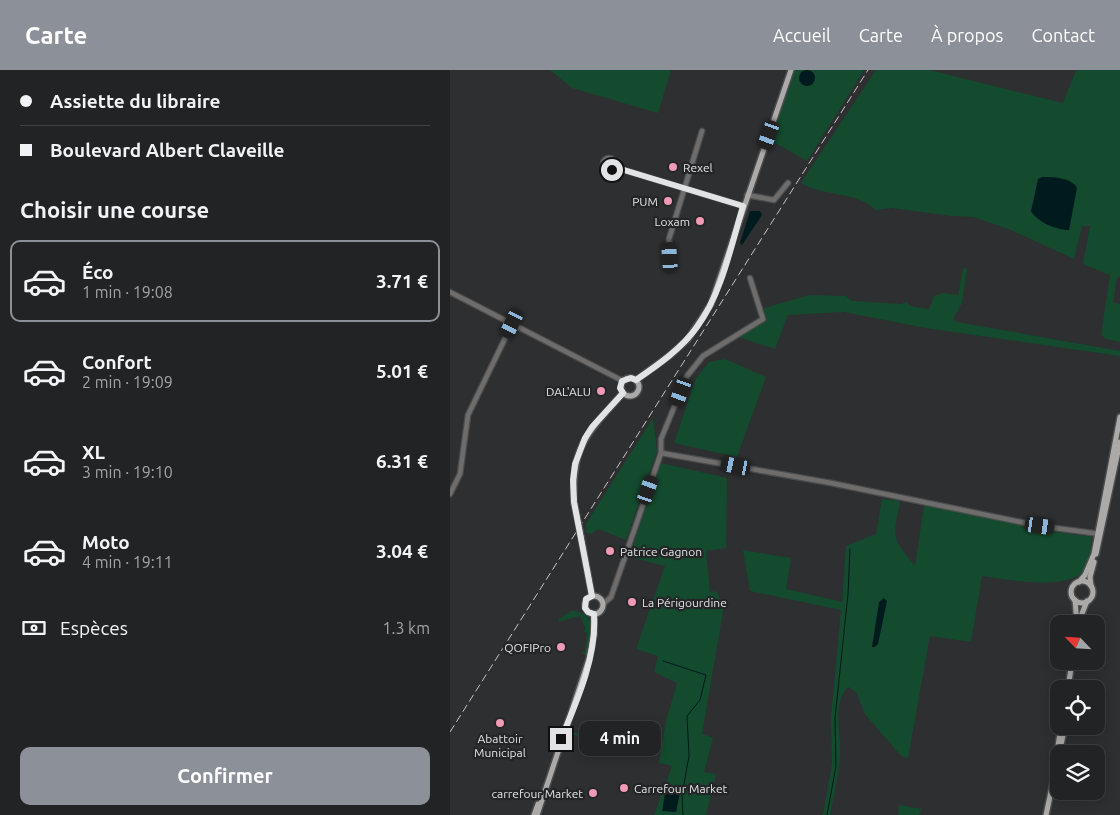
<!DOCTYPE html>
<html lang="fr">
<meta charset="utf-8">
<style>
body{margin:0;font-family:Ubuntu,sans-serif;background:#2e2f32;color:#f1f3f6;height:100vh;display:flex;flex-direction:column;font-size:19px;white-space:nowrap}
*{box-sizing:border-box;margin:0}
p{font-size:16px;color:#a2a4a7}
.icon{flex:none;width:28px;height:28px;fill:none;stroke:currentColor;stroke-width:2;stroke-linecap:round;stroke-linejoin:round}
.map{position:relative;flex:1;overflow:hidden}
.sheet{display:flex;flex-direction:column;background:#222325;width:450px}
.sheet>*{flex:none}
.guide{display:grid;align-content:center;height:110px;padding:0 20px;background:#222325}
.needle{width:32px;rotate:295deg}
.tools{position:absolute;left:600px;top:545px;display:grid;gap:10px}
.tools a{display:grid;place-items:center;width:55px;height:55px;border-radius:10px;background:#222325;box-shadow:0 2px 12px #0003,0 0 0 1px #3f4042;font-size:25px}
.end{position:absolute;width:22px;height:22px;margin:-11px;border:6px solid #e2e3e4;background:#111;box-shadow:0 0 0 2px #111}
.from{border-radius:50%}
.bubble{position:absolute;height:35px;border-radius:10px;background:#222325;box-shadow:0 2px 12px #0003,0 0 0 1px #3f4042;font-size:16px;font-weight:700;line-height:35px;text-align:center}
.car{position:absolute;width:15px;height:30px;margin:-15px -8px;border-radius:6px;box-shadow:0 0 4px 1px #0007;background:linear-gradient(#222 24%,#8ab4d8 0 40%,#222 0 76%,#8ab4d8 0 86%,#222 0)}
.guide b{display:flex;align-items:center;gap:18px;height:48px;font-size:19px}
.guide b+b{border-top:1px solid #3f4042}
.guide i{width:12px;height:12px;background:#f1f3f6}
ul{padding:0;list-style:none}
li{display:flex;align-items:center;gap:15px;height:82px;margin:0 10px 8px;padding:0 10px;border:2px solid transparent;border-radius:10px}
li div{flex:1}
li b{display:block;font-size:19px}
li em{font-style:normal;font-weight:700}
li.selected{border-color:#8c9099}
li>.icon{width:45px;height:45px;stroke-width:1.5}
h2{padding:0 20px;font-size:22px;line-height:60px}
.pay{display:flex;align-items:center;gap:12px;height:55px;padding:0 20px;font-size:19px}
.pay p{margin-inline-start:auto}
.cta{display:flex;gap:10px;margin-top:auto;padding:10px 20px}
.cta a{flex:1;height:58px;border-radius:10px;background:#8c9099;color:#fff;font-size:20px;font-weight:700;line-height:58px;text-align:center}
header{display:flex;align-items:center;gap:30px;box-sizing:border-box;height:70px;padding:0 25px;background:#8c9099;color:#fff}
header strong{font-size:24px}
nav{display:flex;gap:28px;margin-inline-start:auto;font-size:18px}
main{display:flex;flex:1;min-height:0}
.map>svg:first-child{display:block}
.green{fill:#144b2f}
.water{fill:#001b1d}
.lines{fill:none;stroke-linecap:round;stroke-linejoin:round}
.stream{stroke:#001b1d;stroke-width:1}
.minor-casing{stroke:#4a4c4e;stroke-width:7}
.major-casing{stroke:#4a4c4e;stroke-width:8}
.minor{stroke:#6e6d6c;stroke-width:4.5}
.major{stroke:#acaaa8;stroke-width:5}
.rail{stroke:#c3c4c5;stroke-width:1;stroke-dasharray:8 4;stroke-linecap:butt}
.major-bridge-casing{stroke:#4a4c4e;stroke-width:8;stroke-linecap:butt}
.major-bridge{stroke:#acaaa8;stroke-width:5}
.route{stroke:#e2e3e4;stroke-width:6}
.poi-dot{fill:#f09ab6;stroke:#242527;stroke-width:2}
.labels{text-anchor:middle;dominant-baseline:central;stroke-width:4.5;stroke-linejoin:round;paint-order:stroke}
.poi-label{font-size:12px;fill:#e2e3e4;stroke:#242527;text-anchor:end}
</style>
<header>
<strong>Carte</strong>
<nav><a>Accueil</a><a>Carte</a><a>À propos</a><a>Contact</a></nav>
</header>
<main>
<section class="sheet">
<div class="guide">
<b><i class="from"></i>Assiette du libraire</b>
<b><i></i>Boulevard Albert Claveille</b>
</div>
<h2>Choisir une course</h2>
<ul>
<li class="selected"><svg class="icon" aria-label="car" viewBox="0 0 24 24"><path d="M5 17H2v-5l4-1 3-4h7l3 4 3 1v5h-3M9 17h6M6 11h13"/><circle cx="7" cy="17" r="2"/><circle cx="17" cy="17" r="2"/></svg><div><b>Éco</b><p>1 min · 19:08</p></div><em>3.71 €</em></li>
<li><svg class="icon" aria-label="car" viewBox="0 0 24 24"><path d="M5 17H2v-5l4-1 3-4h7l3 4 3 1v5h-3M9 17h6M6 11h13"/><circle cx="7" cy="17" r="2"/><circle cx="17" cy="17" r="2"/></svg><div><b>Confort</b><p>2 min · 19:09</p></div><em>5.01 €</em></li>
<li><svg class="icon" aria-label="car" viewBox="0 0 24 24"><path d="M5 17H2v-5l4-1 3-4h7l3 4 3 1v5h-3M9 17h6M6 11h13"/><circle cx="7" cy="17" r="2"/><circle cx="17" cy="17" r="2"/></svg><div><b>XL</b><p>3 min · 19:10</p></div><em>6.31 €</em></li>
<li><svg class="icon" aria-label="car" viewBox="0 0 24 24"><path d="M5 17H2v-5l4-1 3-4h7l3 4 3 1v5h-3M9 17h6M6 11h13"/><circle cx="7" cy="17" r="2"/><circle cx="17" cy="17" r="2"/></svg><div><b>Moto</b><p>4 min · 19:11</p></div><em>3.04 €</em></li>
</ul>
<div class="pay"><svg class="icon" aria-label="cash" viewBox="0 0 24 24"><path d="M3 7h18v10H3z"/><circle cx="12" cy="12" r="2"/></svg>Espèces<p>1.3 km</p></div>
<div class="cta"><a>Confirmer</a></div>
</section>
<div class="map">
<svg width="670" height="745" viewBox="0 0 670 745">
<rect width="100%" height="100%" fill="#2d2f31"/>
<g class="green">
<polygon points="100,0 221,0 208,43 122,18"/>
<polygon points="345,0 414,0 357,91 320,70"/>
<path d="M426,0H479L613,33L626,0H670V207H667L663,232L670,234V272L656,269L651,265L660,205L633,194L640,156H632L624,189L561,160L524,147L502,146L442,138L425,140C410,122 371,126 351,113Z"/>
<polygon points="513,198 517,199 512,233 503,249 507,252 670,281 670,286 476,258 394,242 338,245 325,279 288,267 316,251 314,238 360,225 396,226 402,231 451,234 457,232 460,236 479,239 484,226 494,223 508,225"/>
<polygon points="275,289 316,307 287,387 224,373 246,308 259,292"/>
<polygon points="203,348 207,381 176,470 148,459 141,464 135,462 136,454"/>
<polygon points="211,393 277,408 276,478 256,481 260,522 266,521 274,536 252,664 263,668 254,702 266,704 256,745 204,745 222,696 209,693 216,651 227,613 204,602 208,586 186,579 215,496 179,487"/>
<path d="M432,429L450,431C443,468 441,467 465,496L474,435L612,463L642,467C640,476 640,488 636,497C623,523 555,509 532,506L521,572L480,566L458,688L451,686L415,644L406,622L398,617C382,633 391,664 390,684C389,704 384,725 380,745H373L382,694L381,647L391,540L300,521L293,480L341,488L336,519L392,532L396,476L426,464Z"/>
<path d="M121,541C148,541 143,568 136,586L132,583L135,581L137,563L133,562L136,559L130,546L108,552L109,549Z"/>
<polygon points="118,662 141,665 142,669 123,665 118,681 112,677"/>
<polygon points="449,735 472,739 469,745 448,745"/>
</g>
<g class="water">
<circle cx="357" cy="8" r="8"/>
<path d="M592,107C603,107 621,107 627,118L619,160C606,160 587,152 581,141L588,109Z"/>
<polygon points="300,141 310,141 312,145 292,175 290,173"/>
<polygon points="434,528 437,531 428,574 425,577 422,577 429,532"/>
<polygon points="216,717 231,718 226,742 212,741"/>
</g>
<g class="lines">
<g class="stream">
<polyline points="213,591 256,605 250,630 237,646 239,686 232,725 233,745"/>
<polyline points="377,745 386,696 385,648 398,524 400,479"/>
</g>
<defs>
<g id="minor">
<circle cx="159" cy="94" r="6"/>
<polyline points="164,97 293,136"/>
<polyline points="297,125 324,130 338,113"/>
<polyline points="220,197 219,169 252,61"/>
<polyline points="0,222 173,311"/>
<polyline points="211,383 381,413 590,456 650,464"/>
<polyline points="0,424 10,404 18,345 62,254"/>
<polyline points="153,534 161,527 211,383 211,369 237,306 253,286 313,249 300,208"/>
</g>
<g id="major">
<circle cx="180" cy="317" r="9"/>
<polyline points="186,310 219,286 238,269 261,234 341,0"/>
<path d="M124,432C121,375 138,363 173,323"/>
<polyline points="131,467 142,526"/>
<polyline points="646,484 670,372"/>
<circle cx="632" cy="522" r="11"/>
<polyline points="629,512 635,505 644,484 670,347"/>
<polyline points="641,516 640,507 644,492"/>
<circle cx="144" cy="535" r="9"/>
<polyline points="625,530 627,554"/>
<polyline points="629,551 637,531"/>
<polyline points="618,619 622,591"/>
<polyline points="607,683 611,656"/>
<polyline points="84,745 88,734"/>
<polyline points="87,745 139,589 144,564 144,544"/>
<polyline points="596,745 615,656"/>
</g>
</defs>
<use href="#minor" class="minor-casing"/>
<use href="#major" class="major-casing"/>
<use href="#minor" class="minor"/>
<use href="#major" class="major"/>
<polyline class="rail" points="0,662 418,0"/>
<defs>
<polyline id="major-bridge" points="124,432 131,467"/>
</defs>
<use href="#major-bridge" class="major-bridge-casing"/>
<use href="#major-bridge" class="major-bridge"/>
</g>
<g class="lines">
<path class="route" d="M111,669C127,631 147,586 144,544L138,542L135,538L136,529L142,526L124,432L123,410L125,394L135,368L142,357L173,323L170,318L172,311L181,308L186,310C208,295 231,279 247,257C272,223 281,176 293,136L164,97L162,100"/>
</g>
<g class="poi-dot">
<circle cx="223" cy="97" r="5"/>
<circle cx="218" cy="131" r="5"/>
<circle cx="250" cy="151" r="5"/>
<circle cx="151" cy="321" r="5"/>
<circle cx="160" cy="481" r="5"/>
<circle cx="182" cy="532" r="5"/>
<circle cx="111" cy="577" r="5"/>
<circle cx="50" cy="653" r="5"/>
<circle cx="174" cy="718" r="5"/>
<circle cx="143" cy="723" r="5"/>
</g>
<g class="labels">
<g class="poi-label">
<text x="233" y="97" text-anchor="start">Rexel</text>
<text x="208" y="131">PUM</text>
<text x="240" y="151">Loxam</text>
<text x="141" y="321">DAL'ALU</text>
<text x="170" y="481" text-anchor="start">Patrice Gagnon</text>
<text x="192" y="532" text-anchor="start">La Périgourdine</text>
<text x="101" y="577">QOFIPro</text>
<text x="50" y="668" text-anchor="middle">Abattoir<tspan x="50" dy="14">Municipal</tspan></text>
<text x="184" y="718" text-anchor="start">Carrefour Market</text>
<text x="133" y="723">carrefour Market</text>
</g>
</g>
</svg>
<div class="tools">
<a><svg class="needle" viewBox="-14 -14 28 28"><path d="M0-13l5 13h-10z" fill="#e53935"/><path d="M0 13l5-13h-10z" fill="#a2a4a7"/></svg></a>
<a><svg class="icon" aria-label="locate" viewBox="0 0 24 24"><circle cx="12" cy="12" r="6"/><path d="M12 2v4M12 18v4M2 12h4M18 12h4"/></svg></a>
<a><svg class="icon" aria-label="layers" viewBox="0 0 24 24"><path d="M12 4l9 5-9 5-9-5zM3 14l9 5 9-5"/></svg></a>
</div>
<i class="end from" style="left:162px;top:100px"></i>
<i class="end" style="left:111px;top:669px"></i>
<div class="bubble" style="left:129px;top:651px;width:82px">4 min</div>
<i class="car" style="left:319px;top:65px;rotate:200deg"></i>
<i class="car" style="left:220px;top:187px;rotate:356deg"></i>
<i class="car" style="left:62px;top:254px;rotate:206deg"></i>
<i class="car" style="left:231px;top:322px;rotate:200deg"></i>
<i class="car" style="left:286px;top:396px;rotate:282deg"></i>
<i class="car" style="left:198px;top:420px;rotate:19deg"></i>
<i class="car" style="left:590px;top:456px;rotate:98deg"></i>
</div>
</main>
